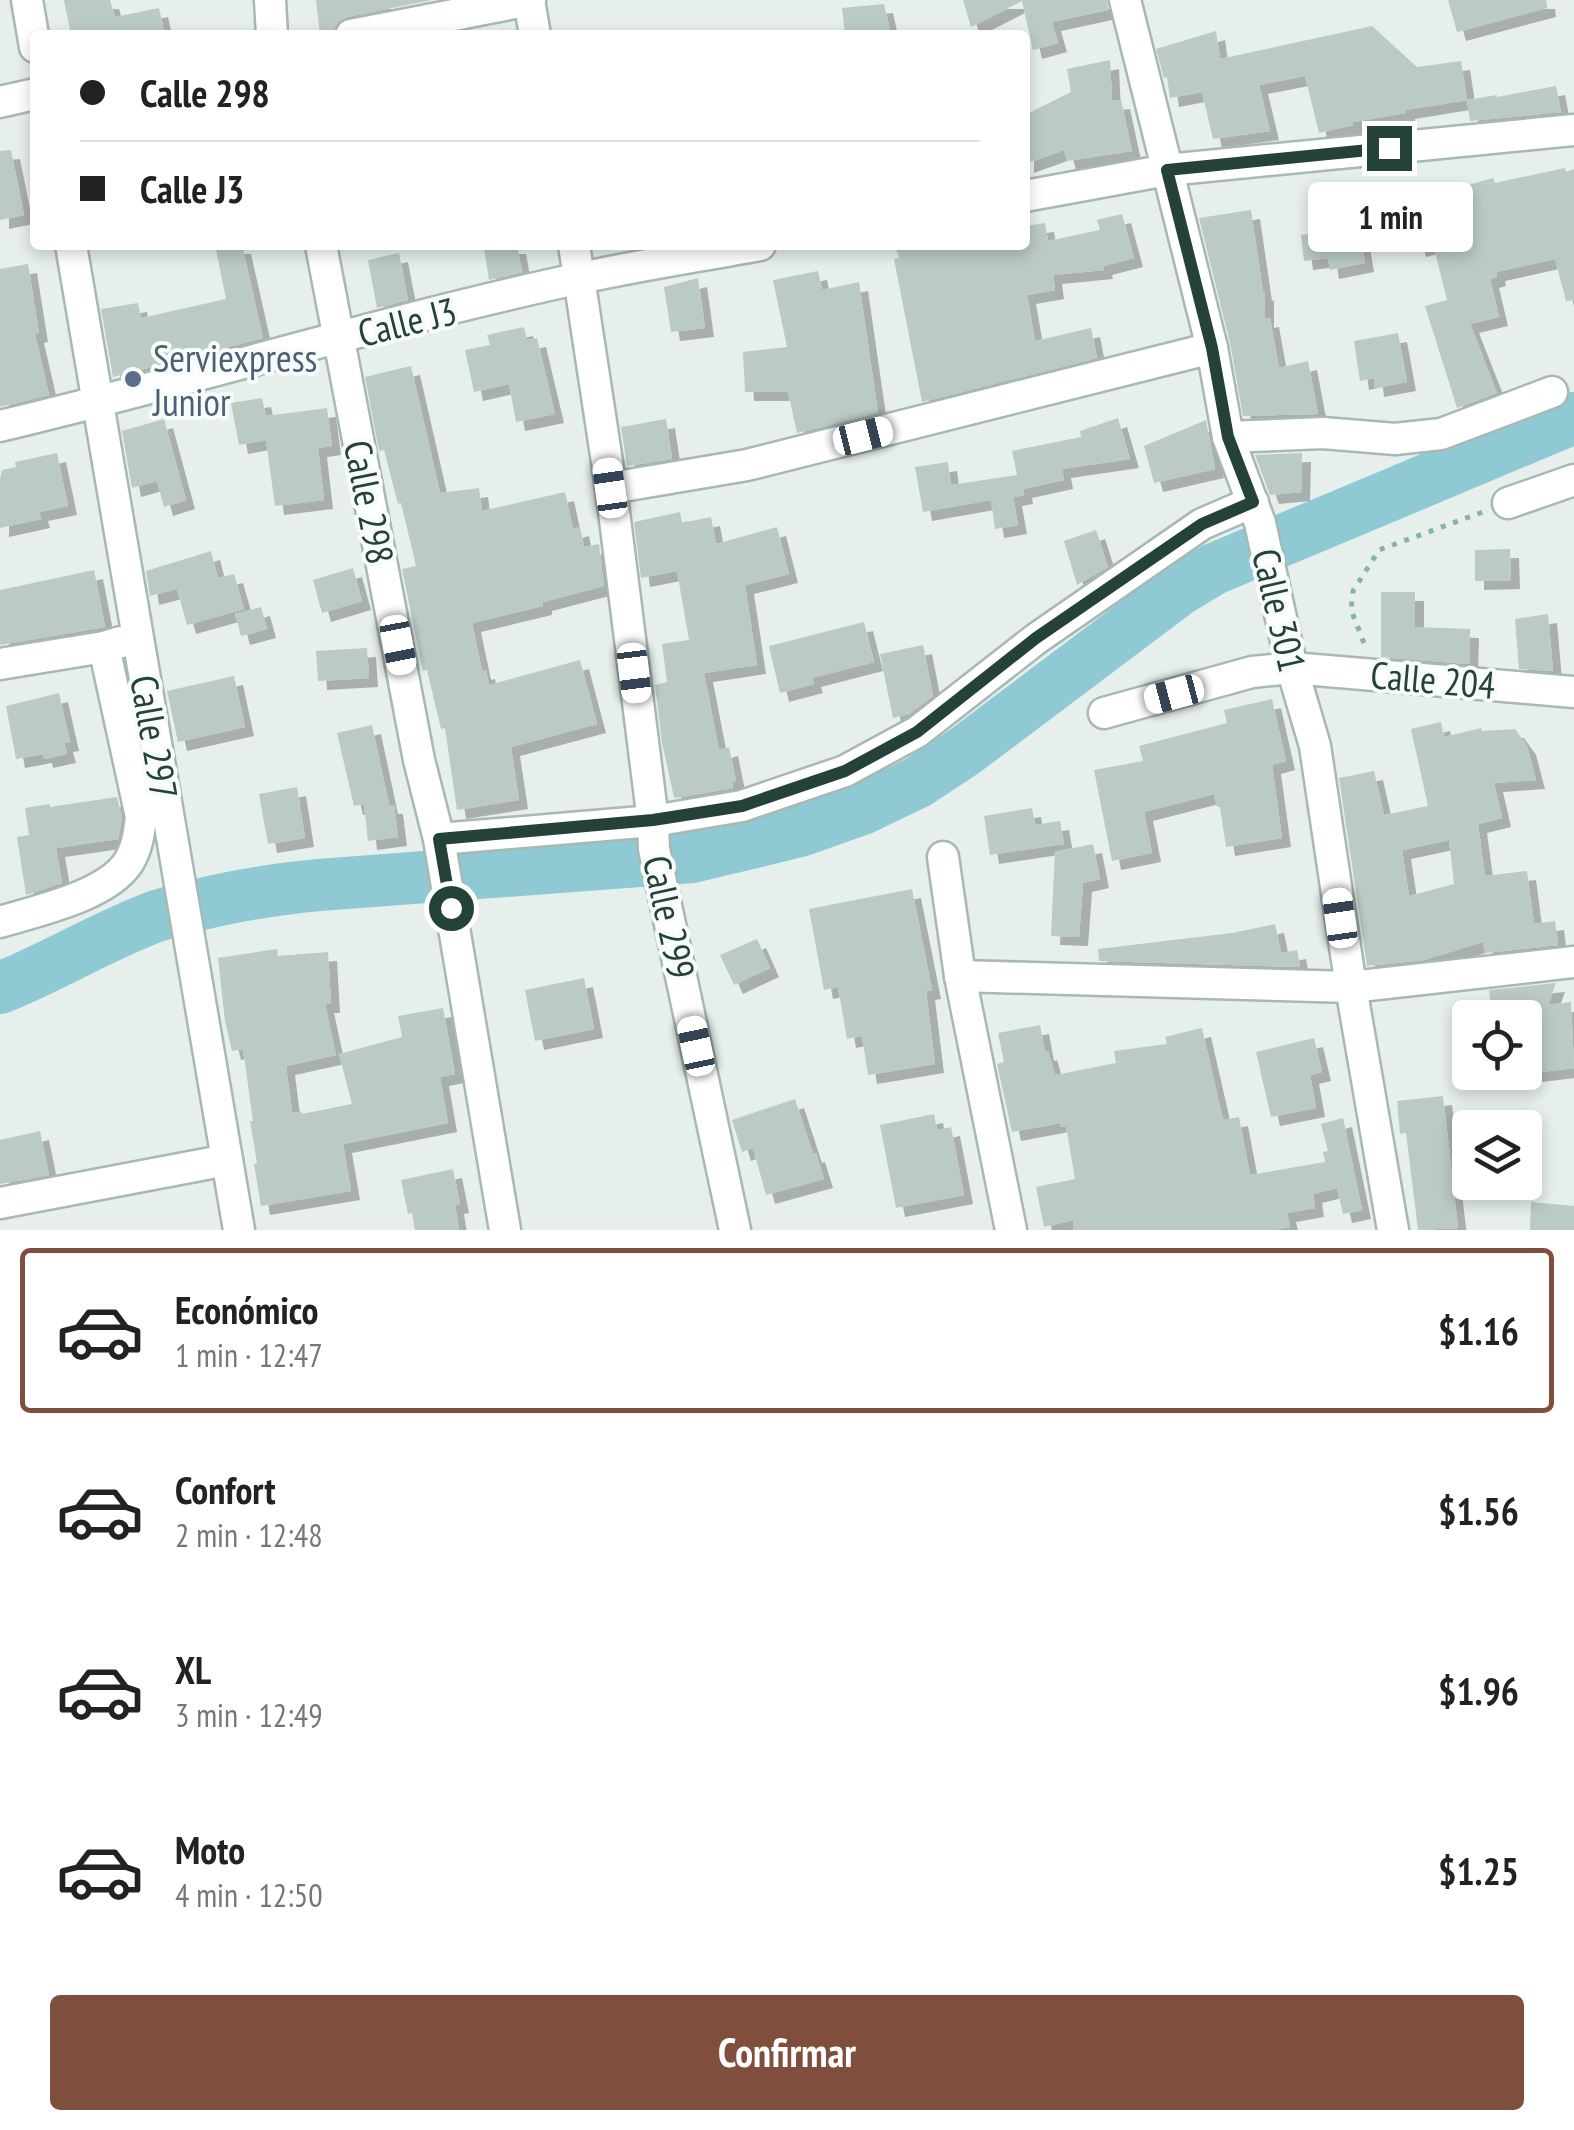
<!DOCTYPE html>
<html lang="es">
<meta charset="utf-8">
<style>
body{margin:0;font-family:"PT Sans Narrow",sans-serif;background:#f2f2f2;color:#222;height:100vh;display:flex;flex-direction:column;font-size:38px;white-space:nowrap}
*{box-sizing:border-box;margin:0}
p{font-size:32px;color:#767676}
.icon{flex:none;width:55px;height:55px;fill:none;stroke:currentColor;stroke-width:2;stroke-linecap:round;stroke-linejoin:round}
.map{position:relative;height:1230px;overflow:hidden}
.details{display:flex;flex-direction:column;background:#fff;flex:1}
.details>*{flex:none}
.guide{position:absolute;left:30px;top:30px;width:1000px;height:220px;border-radius:10px;box-shadow:0 5px 15px #0003;display:grid;align-content:center;height:220px;padding:0 50px;background:#fff}
.tools{position:absolute;left:1452px;top:1000px;display:grid;gap:20px}
.tools a{display:grid;place-items:center;width:90px;height:90px;border-radius:10px;background:#fff;box-shadow:0 5px 15px #0003;font-size:50px}
.end{position:absolute;width:45px;height:45px;margin:-22px;border:12px solid #24423a;background:#fff;box-shadow:0 0 0 5px #fff}
.from{border-radius:50%}
.bubble{position:absolute;height:70px;border-radius:10px;background:#fff;box-shadow:0 5px 15px #0003;font-size:32px;font-weight:700;line-height:70px;text-align:center}
.car{position:absolute;width:30px;height:60px;margin:-30px -15px;border-radius:12px;box-shadow:0 0 8px 2px #0007;background:linear-gradient(#fff 24%,#345 0 40%,#fff 0 76%,#345 0 86%,#fff 0)}
.guide b{display:flex;align-items:center;gap:35px;height:95px;font-size:38px}
.guide b+b{border-top:2px solid #e0e0e0}
.guide i{width:25px;height:25px;background:#222}
ul{padding:18px 0 0;list-style:none}
li{display:flex;align-items:center;gap:30px;height:165px;margin:0 20px 15px;padding:0 30px;border:5px solid transparent;border-radius:10px}
li div{flex:1}
li b{display:block;font-size:38px}
li em{font-style:normal;font-weight:700}
li.selected{border-color:#804e3d}
li>.icon{width:90px;height:90px;stroke-width:1.5}
.action{display:flex;gap:20px;margin-top:auto;padding:20px 50px}
.action a{flex:1;height:115px;border-radius:10px;background:#804e3d;color:#fff;font-size:40px;font-weight:700;line-height:115px;text-align:center}
.map>svg:first-child{display:block}
.lines{fill:none;stroke-linecap:round;stroke-linejoin:round}
.river{stroke:#8ec9d4;stroke-width:52}
.building{fill:#bbcac4;fill-rule:evenodd;filter:url(#shadow)}
.minor-casing{stroke:#a8b8b2;stroke-width:35}
.path{stroke:#86b3a5;stroke-width:5;stroke-dasharray:5 8;stroke-linecap:butt}
.minor{stroke:#fff;stroke-width:30}
.route{stroke:#24423a;stroke-width:12}
.service-dot{fill:#5c6f8a;stroke:#f7fbf9;stroke-width:4}
.labels{text-anchor:middle;dominant-baseline:central;stroke-width:8;stroke-linejoin:round;paint-order:stroke}
.street-label{font-size:38px;fill:#24423a;stroke:#f7fbf9}
.service-label{font-size:38px;fill:#4e5e75;stroke:#f7fbf9;text-anchor:start}
</style>
<div class="map">
<svg width="1574" height="1230" viewBox="0 0 1574 1230">
<defs>
<filter id="shadow"><feDropShadow dx="9" dy="9" stdDeviation="0" flood-color="#0004"/></filter>
</defs>
<rect width="100%" height="100%" fill="#e6efeb"/>
<g class="lines">
<path class="river" d="M0,988C52,967 101,937 154,917C168,912 183,909 198,905C238,895 278,889 319,885L692,857L800,831L862,809L918,782L965,751L1179,590L1214,569L1574,418"/>
</g>
<g class="building">
<polygon points="64,0 110,0 115,17 159,8 165,35 71,35"/>
<polygon points="316,0 432,0 347,17 338,22 333,35 320,35"/>
<polygon points="963,0 1107,0 1108,10 1052,22 1058,43 1033,50 1022,1 971,27"/>
<polygon points="1448,0 1546,0 1547,8 1457,32"/>
<polygon points="884,4 891,35 845,35 842,8"/>
<polygon points="1372,26 1417,67 1461,61 1467,100 1406,110 1406,113 1353,122 1353,125 1319,133 1305,76 1259,85 1270,131 1213,139 1202,92 1170,98 1167,77 1164,78 1156,49 1216,31 1220,59"/>
<polygon points="1110,60 1112,101 1121,100 1132,151 1067,161 1064,150 1025,164 1025,115 1071,92 1067,69"/>
<polygon points="1556,86 1561,112 1470,121 1467,100 1497,95 1497,97"/>
<polygon points="11,150 24,215 0,220 0,151"/>
<polygon points="1565,168 1566,172 1574,169 1574,300 1566,301 1555,259 1496,272 1497,277 1490,279 1499,317 1470,324 1497,393 1457,408 1425,306 1447,300 1433,244 1417,248 1403,194 1439,185 1441,193 1493,178 1495,183"/>
<polygon points="1251,210 1263,292 1265,291 1265,319 1270,318 1279,368 1308,361 1318,414 1243,416 1230,343 1199,218"/>
<polygon points="1122,214 1134,258 1103,266 1104,270 1053,275 1055,290 1027,295 1035,341 1091,328 1097,358 922,402 894,259 899,258 896,249 912,245 1025,245 1025,226 1045,223 1048,241 1100,230 1097,220"/>
<polygon points="1359,226 1365,263 1330,270 1328,258 1304,261 1301,235"/>
<polygon points="215,245 242,245 263,338 113,377 101,309 138,303 141,318 226,299"/>
<polygon points="503,245 517,245 522,272 489,280 484,248"/>
<polygon points="399,253 408,300 377,308 368,260"/>
<polygon points="28,264 39,333 35,334 49,395 0,407 0,269"/>
<polygon points="818,271 822,290 859,282 878,413 797,433 788,392 745,392 743,352 787,347 773,280"/>
<polygon points="698,278 705,328 671,332 664,287"/>
<polygon points="524,327 527,340 537,338 555,414 516,422 509,384 474,392 465,350 490,345 487,335"/>
<polygon points="1398,333 1407,382 1375,388 1374,378 1360,381 1354,341"/>
<polygon points="411,366 440,493 479,488 482,511 565,492 573,529 580,527 584,547 599,544 604,586 543,602 543,606 472,623 482,671 486,670 489,685 580,660 597,724 511,747 519,800 457,810 445,728 441,729 427,670 423,671 402,569 416,566 401,503 398,504 384,450 379,451 365,377"/>
<polygon points="262,398 266,416 327,408 332,446 318,448 324,500 275,506 266,440 239,445 231,403"/>
<polygon points="1118,418 1130,459 1062,469 1064,480 1023,489 1024,495 1013,497 1018,525 995,529 991,500 923,512 915,467 948,462 951,485 1017,475 1012,451 1081,437 1080,431"/>
<polygon points="164,419 186,500 164,507 157,481 132,488 122,431"/>
<polygon points="666,419 672,459 627,466 621,427"/>
<polygon points="1206,420 1215,469 1154,483 1144,446"/>
<polygon points="57,453 68,506 39,512 41,519 0,528 0,480 2,470 16,467 15,462"/>
<polygon points="1302,453 1301,492 1270,495 1255,455"/>
<polygon points="680,512 682,523 711,517 716,544 777,527 789,574 745,585 757,665 704,673 719,750 729,747 736,781 732,782 733,788 676,798 674,797 662,743 655,685 667,682 662,644 689,640 677,571 641,578 634,522"/>
<polygon points="1096,530 1108,567 1077,585 1064,541"/>
<polygon points="1510,549 1511,580 1475,581 1475,550"/>
<polygon points="211,551 218,578 234,574 244,609 187,625 177,589 150,596 146,571"/>
<polygon points="353,568 362,601 322,613 313,580"/>
<polygon points="94,570 105,627 0,645 0,590"/>
<polygon points="1381,592 1415,592 1415,627 1470,629 1469,664 1381,657"/>
<polygon points="261,607 267,629 241,636 235,614"/>
<polygon points="1548,614 1553,671 1519,669 1515,619"/>
<polygon points="864,622 874,662 812,678 814,684 780,693 769,646"/>
<polygon points="923,645 933,696 909,714 893,718 880,654"/>
<polygon points="367,648 369,678 318,681 316,651"/>
<polygon points="234,676 245,727 178,742 167,691"/>
<polygon points="59,693 70,742 64,743 67,754 44,759 43,754 16,759 6,706"/>
<polygon points="1272,699 1286,761 1272,765 1282,838 1226,847 1220,807 1217,807 1214,794 1144,812 1152,853 1112,861 1094,770 1143,761 1139,746 1227,723 1224,710"/>
<path d="M1441,722L1444,737L1481,728L1482,731L1515,729L1527,746L1536,780L1494,783L1502,818L1478,824L1485,876L1527,871L1534,924L1555,921L1558,945L1485,953L1483,942L1424,960L1367,966L1339,778L1374,771L1384,815L1428,806L1411,729ZM1449,840L1454,884L1409,896L1402,850Z"/>
<polygon points="372,725 389,805 394,805 398,837 368,841 364,804 354,806 337,733"/>
<polygon points="297,787 305,838 268,844 259,794"/>
<polygon points="117,797 122,818 118,839 56,848 62,883 26,895 17,837 29,835 25,808 50,804 50,807"/>
<polygon points="1032,808 1035,825 1060,821 1064,844 990,855 984,816"/>
<polygon points="1093,844 1100,879 1083,883 1079,937 1051,936 1055,852"/>
<polygon points="912,889 932,990 926,991 935,1064 868,1075 862,1036 847,1039 838,987 824,990 809,909"/>
<polygon points="1275,924 1281,953 1297,950 1300,967 1099,961 1098,949 1232,933"/>
<polygon points="757,939 770,968 734,985 720,955"/>
<polygon points="277,949 278,956 328,952 331,1004 325,1004 336,1055 286,1066 292,1113 302,1112 302,1114 352,1104 339,1054 402,1037 398,1016 443,1008 455,1074 440,1077 448,1123 343,1144 351,1191 261,1206 254,1164 257,1163 250,1121 253,1121 243,1049 232,1051 225,1021 218,958"/>
<polygon points="584,978 594,1029 535,1041 525,990"/>
<polygon points="1556,983 1548,1005 1571,1002 1574,1068 1525,1074 1525,1018 1493,1018 1489,990"/>
<polygon points="1040,1025 1045,1052 1048,1051 1055,1075 1116,1063 1114,1051 1167,1044 1165,1037 1202,1028 1223,1120 1239,1117 1250,1175 1325,1162 1323,1152 1328,1151 1321,1124 1343,1118 1362,1210 1343,1214 1337,1188 1313,1194 1315,1208 1287,1213 1290,1227 1273,1230 1074,1230 1073,1220 1044,1227 1036,1187 1075,1179 1066,1126 1060,1127 1060,1123 1012,1132 997,1064 1004,1062 998,1033"/>
<polygon points="1314,1038 1322,1072 1310,1075 1316,1108 1271,1117 1256,1052"/>
<polygon points="1443,1096 1458,1228 1418,1230 1406,1133 1400,1134 1397,1101"/>
<polygon points="795,1099 813,1154 816,1153 824,1179 766,1195 753,1148 742,1152 732,1120"/>
<polygon points="934,1114 937,1130 951,1127 964,1195 896,1208 880,1125"/>
<polygon points="40,1131 49,1175 0,1184 0,1140"/>
<polygon points="453,1169 460,1204 455,1205 459,1230 415,1230 412,1213 408,1214 401,1180"/>
<polygon points="1531,1202 1574,1206 1574,1230 1530,1230"/>
</g>
<g class="lines">
<defs>
<g id="minor">
<polyline points="27,0 35,47"/>
<polyline points="270,0 272,35"/>
<polyline points="529,0 535,35"/>
<polyline points="1125,0 1212,348 1228,437 1260,523 1292,668 1315,746 1351,987 1393,1230"/>
<polyline points="351,35 530,0"/>
<polyline points="0,102 35,94"/>
<polyline points="1025,196 1167,170 1574,130"/>
<polyline points="71,245 239,1230"/>
<polyline points="321,245 419,760 439,839 505,1230"/>
<polyline points="574,245 611,488 653,821 654,849 735,1230"/>
<path d="M0,426C194,380 385,320 581,278C640,265 700,256 760,245"/>
<polyline points="1228,437 1323,433 1395,439 1441,434 1552,392"/>
<polyline points="611,488 747,465 1212,348"/>
<polyline points="1508,503 1574,480"/>
<polyline points="0,664 104,647 121,642"/>
<polyline points="1104,713 1252,672 1292,668 1574,692"/>
<polyline points="439,839 653,821 742,806 845,771 917,732 1036,639 1202,524 1253,502"/>
<polyline points="943,857 960,976 1011,1230"/>
<path d="M0,922C36,911 106,896 128,863C137,849 139,834 141,817L104,647"/>
<polyline points="960,976 1351,987 1574,962"/>
<polyline points="0,1203 227,1160"/>
</g>
</defs>
<use href="#minor" class="minor-casing"/>
<polyline class="path" points="1364,643 1351,610 1353,591 1379,550 1483,512"/>
<use href="#minor" class="minor"/>
</g>
<g class="lines">
<polyline class="route" points="451,908 439,839 653,820 742,806 845,771 917,732 1036,638 1202,524 1253,502 1228,437 1212,348 1167,170 1389,148"/>
</g>
<circle class="service-dot" cx="133" cy="379" r="10"/>
<g class="labels">
<g class="street-label">
<text transform="translate(407 321) rotate(-14)">Calle J3</text>
<text transform="translate(370 502) rotate(79)">Calle 298</text>
<text transform="translate(1280 610) rotate(77)">Calle 301</text>
<text transform="translate(1433 679) rotate(5)">Calle 204</text>
<text transform="translate(155 737) rotate(80)">Calle 297</text>
<text transform="translate(670 917) rotate(78)">Calle 299</text>
</g>
<g class="service-label">
<text x="153" y="357">Serviexpress<tspan x="153" dy="44">Junior</tspan></text>
</g>
</g>
</svg>
<div class="tools">
<a><svg class="icon" aria-label="locate" viewBox="0 0 24 24"><circle cx="12" cy="12" r="6"/><path d="M12 2v4M12 18v4M2 12h4M18 12h4"/></svg></a>
<a><svg class="icon" aria-label="layers" viewBox="0 0 24 24"><path d="M12 4l9 5-9 5-9-5zM3 14l9 5 9-5"/></svg></a>
</div>
<i class="end from" style="left:451px;top:908px"></i>
<i class="end" style="left:1389px;top:148px"></i>
<div class="bubble" style="left:1308px;top:182px;width:165px">1 min</div>
<i class="car" style="left:863px;top:436px;rotate:76deg"></i>
<i class="car" style="left:610px;top:488px;rotate:352deg"></i>
<i class="car" style="left:398px;top:645px;rotate:169deg"></i>
<i class="car" style="left:634px;top:673px;rotate:173deg"></i>
<i class="car" style="left:1174px;top:694px;rotate:255deg"></i>
<i class="car" style="left:1340px;top:918px;rotate:352deg"></i>
<i class="car" style="left:696px;top:1046px;rotate:348deg"></i>
<div class="guide">
<b><i class="from"></i>Calle 298</b>
<b><i></i>Calle J3</b>
</div>
</div>
<section class="details">
<ul>
<li class="selected"><svg class="icon" aria-label="car" viewBox="0 0 24 24"><path d="M5 17H2v-5l4-1 3-4h7l3 4 3 1v5h-3M9 17h6M6 11h13"/><circle cx="7" cy="17" r="2"/><circle cx="17" cy="17" r="2"/></svg><div><b>Económico</b><p>1 min · 12:47</p></div><em>$1.16</em></li>
<li><svg class="icon" aria-label="car" viewBox="0 0 24 24"><path d="M5 17H2v-5l4-1 3-4h7l3 4 3 1v5h-3M9 17h6M6 11h13"/><circle cx="7" cy="17" r="2"/><circle cx="17" cy="17" r="2"/></svg><div><b>Confort</b><p>2 min · 12:48</p></div><em>$1.56</em></li>
<li><svg class="icon" aria-label="car" viewBox="0 0 24 24"><path d="M5 17H2v-5l4-1 3-4h7l3 4 3 1v5h-3M9 17h6M6 11h13"/><circle cx="7" cy="17" r="2"/><circle cx="17" cy="17" r="2"/></svg><div><b>XL</b><p>3 min · 12:49</p></div><em>$1.96</em></li>
<li><svg class="icon" aria-label="car" viewBox="0 0 24 24"><path d="M5 17H2v-5l4-1 3-4h7l3 4 3 1v5h-3M9 17h6M6 11h13"/><circle cx="7" cy="17" r="2"/><circle cx="17" cy="17" r="2"/></svg><div><b>Moto</b><p>4 min · 12:50</p></div><em>$1.25</em></li>
</ul>
<div class="action"><a>Confirmar</a></div>
</section>
